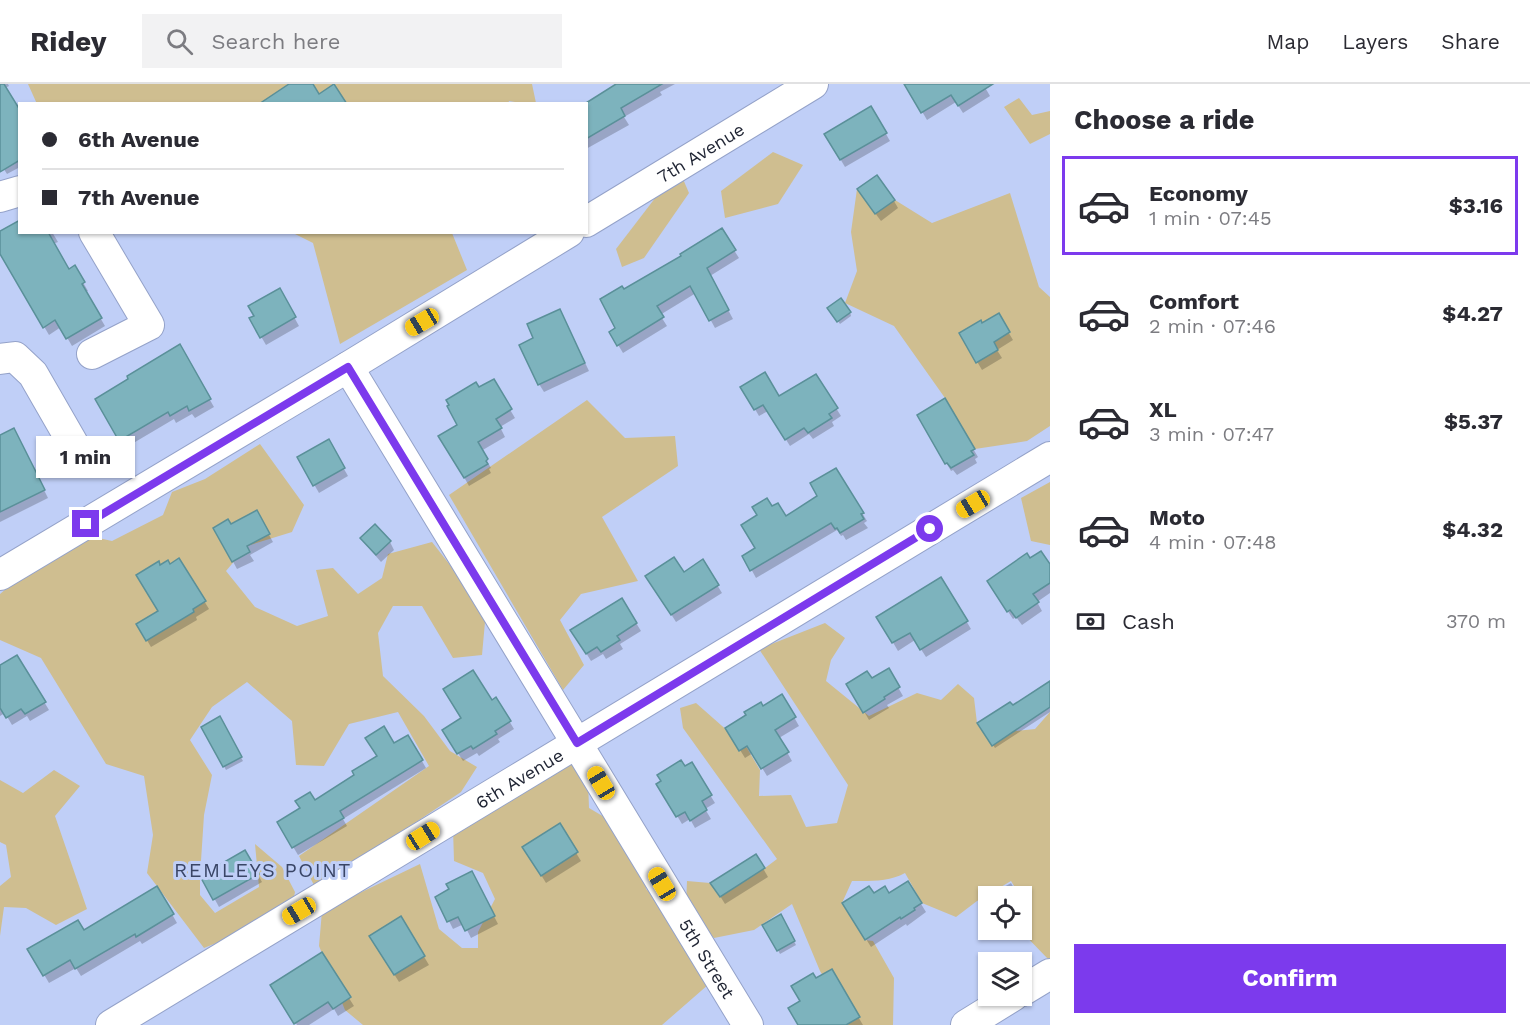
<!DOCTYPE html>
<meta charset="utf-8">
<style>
body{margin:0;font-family:"Work Sans",sans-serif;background:#f2f2f3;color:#2b2b33;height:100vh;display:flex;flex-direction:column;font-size:22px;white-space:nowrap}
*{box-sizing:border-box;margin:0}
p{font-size:20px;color:#7c7c81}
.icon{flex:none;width:33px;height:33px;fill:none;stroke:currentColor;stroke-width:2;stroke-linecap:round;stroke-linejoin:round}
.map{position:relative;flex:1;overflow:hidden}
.panel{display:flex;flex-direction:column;background:#fff;width:480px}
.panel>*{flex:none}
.guide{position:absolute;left:18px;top:18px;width:570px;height:132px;border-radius:0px;box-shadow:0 2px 4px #0004;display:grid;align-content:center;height:132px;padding:0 24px;background:#fff}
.tools{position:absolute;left:978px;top:802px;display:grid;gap:12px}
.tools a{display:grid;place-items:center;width:54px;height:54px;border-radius:0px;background:#fff;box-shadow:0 2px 4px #0004;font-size:30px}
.end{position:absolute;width:27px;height:27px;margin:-14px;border:8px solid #7c3aed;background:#fff;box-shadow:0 0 0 3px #fff}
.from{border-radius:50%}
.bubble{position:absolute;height:42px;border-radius:0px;background:#fff;box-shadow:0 2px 4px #0004;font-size:20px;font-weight:700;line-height:42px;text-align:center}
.car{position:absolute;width:18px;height:36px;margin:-18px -9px;border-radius:8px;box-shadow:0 0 4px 2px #0007;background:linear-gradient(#f5c518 24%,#345 0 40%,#f5c518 0 76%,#345 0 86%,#f5c518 0)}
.guide b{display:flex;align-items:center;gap:21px;height:57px;font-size:22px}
.guide b+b{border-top:2px solid #e1e1e2}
.guide i{width:15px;height:15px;background:#2b2b33}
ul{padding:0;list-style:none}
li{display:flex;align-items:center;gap:18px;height:99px;margin:0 12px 9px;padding:0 12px;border:3px solid transparent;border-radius:0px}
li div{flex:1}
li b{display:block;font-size:22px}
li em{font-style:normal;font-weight:700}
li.on{border-color:#7c3aed}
li>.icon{width:54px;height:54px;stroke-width:1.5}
h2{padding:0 24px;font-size:27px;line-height:72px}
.pay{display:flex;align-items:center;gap:15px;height:66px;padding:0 24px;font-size:22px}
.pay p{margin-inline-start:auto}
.action{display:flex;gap:12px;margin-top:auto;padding:12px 24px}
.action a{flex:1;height:69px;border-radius:0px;background:#7c3aed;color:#fff;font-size:24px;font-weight:700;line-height:69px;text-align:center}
header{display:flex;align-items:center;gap:36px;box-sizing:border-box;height:84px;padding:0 30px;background:#fff;border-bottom:2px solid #e1e1e2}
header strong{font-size:28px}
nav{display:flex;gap:33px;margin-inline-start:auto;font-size:21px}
.search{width:420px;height:54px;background:#f2f2f3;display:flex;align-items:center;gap:15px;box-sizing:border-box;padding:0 21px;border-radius:0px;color:#7c7c81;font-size:22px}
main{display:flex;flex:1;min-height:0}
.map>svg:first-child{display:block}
.green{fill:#cfbe90}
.shadow{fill:#0003}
.building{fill:#7db3bd;stroke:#5a9099;stroke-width:1.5}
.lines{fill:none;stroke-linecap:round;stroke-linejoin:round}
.minor-casing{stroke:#94a2c9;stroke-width:32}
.minor{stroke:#fff;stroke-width:30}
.route{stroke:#7c3aed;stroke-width:8}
.labels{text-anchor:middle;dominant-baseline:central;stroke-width:6;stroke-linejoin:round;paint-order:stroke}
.street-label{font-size:18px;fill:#1f2433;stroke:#c0cff7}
.neighbourhood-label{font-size:20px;letter-spacing:1.5px;fill:#394566;stroke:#c0cff7}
</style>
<header>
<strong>Ridey</strong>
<div class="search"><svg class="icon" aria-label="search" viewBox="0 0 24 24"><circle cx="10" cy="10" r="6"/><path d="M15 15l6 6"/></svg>Search here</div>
<nav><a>Map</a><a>Layers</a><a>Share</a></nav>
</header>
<main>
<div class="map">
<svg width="1050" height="941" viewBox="0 0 1050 941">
<rect width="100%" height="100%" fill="#c0cff7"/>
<g class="green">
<polygon points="28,0 532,0 536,19 521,19 509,17 508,20 37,20"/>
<polygon points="1019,14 1032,31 1050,27 1050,50 1030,60 1004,23"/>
<polygon points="773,68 803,81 778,120 725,134 721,107"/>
<polygon points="683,95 689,109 644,174 622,183 616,165 659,109"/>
<polygon points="857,105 875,130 895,116 932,139 1010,109 1039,203 1050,213 1050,342 1027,357 975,365 945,314 894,242 845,219 857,187 851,148"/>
<polygon points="293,149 452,149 467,186 340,260 313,159"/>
<polygon points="587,316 625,354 675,352 678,382 602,433 638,497 581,510 560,536 584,581 563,606 449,411"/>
<polygon points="260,360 304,421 292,448 247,462 226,487 255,523 297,542 328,532 316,486 333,484 358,510 382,494 388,470 432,458 486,527 482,571 453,574 422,522 393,522 378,549 383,592 424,632 450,667 477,683 461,708 316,805 299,772 429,682 398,628 349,640 324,682 296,681 292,637 247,598 212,623 190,656 212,691 204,731 200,792 200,811 215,829 259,803 255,760 282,783 295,808 292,823 256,843 204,864 147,789 153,751 144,692 106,680 41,574 0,556 0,510 34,481 94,453 112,457 163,431 172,408 205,395"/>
<polygon points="1050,398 1050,461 1031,457 1021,414"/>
<path d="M825,539L845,554L831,576L826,597L869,632L917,609L941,616L958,600L974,614L977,639L992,661L1015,647L1035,645L1050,628V874L1048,875L1020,846H1022V826L1027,823L1011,797L977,817L956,833L922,819L905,789C889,798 870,797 852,797L842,819L865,856L873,857L894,894L893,941H848L850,936L820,887L792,820L754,846L714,854L686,821L687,797L710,799L720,813L765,784L777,775L683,644L680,624L696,619L747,664L760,686L759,712L791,711L806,743L837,739L848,701L759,565Z"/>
<polygon points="571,673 588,697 589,724 616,740 645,785 646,805 660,818 709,900 662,941 363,941 345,926 319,862 322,827 420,780 439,845 462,864 478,864 478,848 495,815 483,789 454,777 453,745"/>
<polygon points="54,686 80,702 55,732 87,825 56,841 26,824 4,823 0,852 0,802 11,793 6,761 0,758 0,696 23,709"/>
</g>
<g class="shadow">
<polygon points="0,0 8,0 9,2 5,4 20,27 20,83 7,90 0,79"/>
<polygon points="619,0 675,0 660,8 662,11 624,33 629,41 586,65 586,21"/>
<polygon points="906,0 983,0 990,12 963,29 956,18 927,36"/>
<polygon points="871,24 890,57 845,83 826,51"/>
<polygon points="863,113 894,117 898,124 881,137"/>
<polygon points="721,146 739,174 710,192 733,235 715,244 696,209 660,231 667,242 623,269 611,249 617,245 623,207 683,172"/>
<polygon points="52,148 58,158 53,160 69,187 74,183 88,207 85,208 105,242 72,262 61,243 49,251 0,167 0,149"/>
<polygon points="279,206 299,242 266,261 251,235 256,232"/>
<polygon points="829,224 850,228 851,232 840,240"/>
<polygon points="998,231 1013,256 997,266 1002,274 982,286 961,250 982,241"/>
<polygon points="564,235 589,287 544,308 539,300"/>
<polygon points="179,262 214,323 195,334 192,330 176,339 174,335 125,364 97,315"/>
<polygon points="816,292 841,332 832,338 834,342 813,355 809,350 790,362 768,327 759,332 742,303 779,315"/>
<polygon points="493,297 515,334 500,343 505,353 481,367 491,384 489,385 491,389 469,402 441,352 459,341 479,305"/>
<polygon points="944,316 978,373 975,375 977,379 957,391 953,386 951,387 919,332"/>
<polygon points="0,353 18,354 48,414 0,438"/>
<polygon points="328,357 348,392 319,409 299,374"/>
<polygon points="836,386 867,437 864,439 868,444 846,456 843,451 841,452 837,446 756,494 744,472 757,464 772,424 785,435 819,413"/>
<polygon points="256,428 273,458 250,471 254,477 237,485 215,444 230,442"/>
<polygon points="362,454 390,458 394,466 381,478 367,462"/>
<polygon points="179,476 209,525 196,533 197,536 151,563 138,541 160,528 160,483 170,482"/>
<polygon points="1029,476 1050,482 1050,509 1037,518 1042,527 1022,541 1016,533 1013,535 993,505"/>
<polygon points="703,478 722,509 676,538 652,500 683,490"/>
<polygon points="941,495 971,545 926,573 915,556 898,567 878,533"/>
<polygon points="622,516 641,547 620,560 623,565 606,575 603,570 591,577 572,546"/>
<polygon points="17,573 49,626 30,637 27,632 12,641 5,629 0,632 0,583"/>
<polygon points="888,586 903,612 887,621 889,624 869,636 848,600 871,597"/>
<polygon points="1050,599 1050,628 995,664 979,640 1012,623"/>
<polygon points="782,612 799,642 779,654 792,677 767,692 753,669 745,674 727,645"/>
<polygon points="496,615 514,645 498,655 500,658 479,672 477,669 463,677 444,647"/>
<polygon points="219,634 243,677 226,686 203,643"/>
<polygon points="408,653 426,684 343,735 347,742 298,771 279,739 356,692 394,661"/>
<polygon points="691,680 715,719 705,725 711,735 695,744 690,735 682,740 658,700"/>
<polygon points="559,741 581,777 546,799 524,763"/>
<polygon points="245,768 262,798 219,823 202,792"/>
<polygon points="756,772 768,793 725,820 712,799"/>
<polygon points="476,797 498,840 471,854 464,840 453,845 449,837"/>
<polygon points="908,799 926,828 907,842 906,840 871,863 844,820 873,811 888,811"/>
<polygon points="1011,799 1019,813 988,813 988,834 979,817"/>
<polygon points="157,804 177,839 142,860 140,857 81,892 76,884 49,899 29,865 83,849"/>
<polygon points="1022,817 1030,832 1022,837"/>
<polygon points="780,832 796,861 780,870 765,841"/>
<polygon points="401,834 429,881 399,898 371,853"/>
<polygon points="996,846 1005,846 998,850"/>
<polygon points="321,870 354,922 338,932 334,925 309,941 297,941 272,901"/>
<polygon points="831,887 863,941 799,941 802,917 815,896"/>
</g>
<g class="building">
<polygon points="0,0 4,0 20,26 20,76 0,88"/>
<polygon points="289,0 313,0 319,10 334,0 347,20 259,20"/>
<polygon points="616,0 662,0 621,24 625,32 586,55 586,19"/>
<polygon points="904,0 993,0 958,22 951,11 921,29"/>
<polygon points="871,22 887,49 840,76 824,50"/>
<polygon points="877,91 895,116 875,130 857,105"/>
<polygon points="20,136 20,148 48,148 69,185 75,181 85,198 82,200 102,234 66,255 55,236 43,244 0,170 0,147"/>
<polygon points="722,144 736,166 707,184 729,226 709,237 690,202 657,222 664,233 617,262 609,248 615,244 600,215 622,202 624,205 681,172 680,170"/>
<polygon points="280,204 296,233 260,254 249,234 254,232 248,222"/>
<polygon points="841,214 851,228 837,238 827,224"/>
<polygon points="560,225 585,279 538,301 519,261 533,254 527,240"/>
<polygon points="999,229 1010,248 994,258 998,266 976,279 959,249 981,236 982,239"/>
<polygon points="180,260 211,315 189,327 187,322 170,332 168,328 119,357 95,315 128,295 127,292"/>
<polygon points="765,288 779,312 816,290 838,324 829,330 832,334 808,349 804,344 785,356 763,321 754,326 740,303"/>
<polygon points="494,295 512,325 496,335 502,344 478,358 488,375 486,377 488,380 464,394 438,352 457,341 447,322 449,321 446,316 476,298 479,303"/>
<polygon points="945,314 975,365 971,367 974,371 951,384 947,379 945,380 917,331"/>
<polygon points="14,344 45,406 0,428 0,351"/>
<polygon points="329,355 345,384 313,402 297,373"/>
<polygon points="836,384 864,429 861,430 864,435 840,449 837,444 835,445 831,439 750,487 742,472 755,464 741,441 757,431 752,423 767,414 772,422 778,419 786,432 817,412 810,399"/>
<polygon points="257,426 270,450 247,462 250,468 232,478 213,444 228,435 231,440"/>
<polygon points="375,440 391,457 376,471 360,454"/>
<polygon points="1041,467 1050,480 1050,499 1033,510 1039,518 1016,534 1010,526 1007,528 987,497 1027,469 1030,474"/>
<polygon points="674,473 684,488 703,475 719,501 671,531 645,492"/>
<polygon points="179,474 206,517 193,525 194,528 146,557 136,540 158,527 136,491 159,477 160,481 168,476 170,480"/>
<polygon points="941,493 968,537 920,566 910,549 892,559 876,533"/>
<polygon points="622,514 637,539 617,552 620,556 601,568 597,563 586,570 570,546"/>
<polygon points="17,571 46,618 25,630 21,625 6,634 0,624 0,581"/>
<polygon points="889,584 900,603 884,613 885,615 863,629 846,600 867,587 872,594"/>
<polygon points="473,586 492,616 496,613 511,637 495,647 497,650 473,665 471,662 457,670 442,646 461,634 443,605"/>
<polygon points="1050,597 1050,623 992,662 977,639 1010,618 1013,621"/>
<polygon points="782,610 796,633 775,646 789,668 761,685 747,662 739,667 725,644 746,631 744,628 761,618 763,622"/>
<polygon points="220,632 242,673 223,683 201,643"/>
<polygon points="384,642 394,659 408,651 423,676 340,727 344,734 292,764 277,738 300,724 295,717 310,708 315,716 354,691 352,687 377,672 365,654"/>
<polygon points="681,676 685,682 692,678 712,711 702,717 707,726 690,737 685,728 676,733 656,700 661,697 657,691"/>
<polygon points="560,739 578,768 541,792 522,763"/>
<polygon points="245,766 259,790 213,816 200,792"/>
<polygon points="756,770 765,784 720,813 710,799"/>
<polygon points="472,787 495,832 465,847 458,833 447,838 435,813 449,805 446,800"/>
<polygon points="908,797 922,819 914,824 915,826 901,835 900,833 865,856 842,819 869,802 874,809 885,802 889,809"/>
<polygon points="157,802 174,830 136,853 135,850 75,885 70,876 43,892 27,865 78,836 84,846"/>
<polygon points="781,830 795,857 777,867 762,841"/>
<polygon points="401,832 425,872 394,891 369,852"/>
<polygon points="322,868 351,913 333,925 328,918 294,940 270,901"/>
<polygon points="832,885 860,933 846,941 798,941 788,924 800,917 791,902 813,889 816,894"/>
</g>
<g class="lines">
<defs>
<g id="minor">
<polyline points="0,113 20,107"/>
<path id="s1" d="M586,138L813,0"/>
<polyline points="92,270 149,241 94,148"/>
<polyline points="0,275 15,273 33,290 83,377"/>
<path id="s2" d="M348,283L748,941"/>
<polyline points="0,491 348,283 569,148"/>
<polyline points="1022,907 1050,890"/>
<path id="s3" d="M111,941L1050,373"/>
<polyline points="966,941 1013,912"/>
</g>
</defs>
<use href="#minor" class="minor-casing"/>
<use href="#minor" class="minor"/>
</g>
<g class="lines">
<polyline class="route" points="86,440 348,283 577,659 930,445"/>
</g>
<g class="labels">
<g class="street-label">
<text stroke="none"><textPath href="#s1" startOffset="134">7th Avenue</textPath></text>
<text stroke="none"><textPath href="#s3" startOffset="477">6th Avenue</textPath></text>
<text stroke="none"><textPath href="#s2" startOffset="692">5th Street</textPath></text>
</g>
<g class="neighbourhood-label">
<text x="263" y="786">REMLEYS POINT</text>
</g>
</g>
</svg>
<div class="tools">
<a><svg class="icon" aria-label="locate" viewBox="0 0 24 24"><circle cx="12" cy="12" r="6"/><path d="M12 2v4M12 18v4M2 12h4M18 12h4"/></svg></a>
<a><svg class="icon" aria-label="layers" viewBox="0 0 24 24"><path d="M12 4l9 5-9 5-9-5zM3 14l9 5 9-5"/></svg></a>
</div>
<i class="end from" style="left:930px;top:445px"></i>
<i class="end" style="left:86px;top:440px"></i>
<div class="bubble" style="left:36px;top:352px;width:99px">1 min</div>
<i class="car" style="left:422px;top:238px;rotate:239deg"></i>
<i class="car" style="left:973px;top:420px;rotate:239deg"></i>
<i class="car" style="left:601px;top:699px;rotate:329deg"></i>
<i class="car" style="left:423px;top:752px;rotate:58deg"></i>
<i class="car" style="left:662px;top:800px;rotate:329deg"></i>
<i class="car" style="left:299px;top:827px;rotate:239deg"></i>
<div class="guide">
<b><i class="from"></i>6th Avenue</b>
<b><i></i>7th Avenue</b>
</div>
</div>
<section class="panel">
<h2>Choose a ride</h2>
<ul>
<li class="on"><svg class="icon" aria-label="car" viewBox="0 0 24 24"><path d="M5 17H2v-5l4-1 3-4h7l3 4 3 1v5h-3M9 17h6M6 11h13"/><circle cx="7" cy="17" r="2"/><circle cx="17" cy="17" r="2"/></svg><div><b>Economy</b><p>1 min · 07:45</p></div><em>$3.16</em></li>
<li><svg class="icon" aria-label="car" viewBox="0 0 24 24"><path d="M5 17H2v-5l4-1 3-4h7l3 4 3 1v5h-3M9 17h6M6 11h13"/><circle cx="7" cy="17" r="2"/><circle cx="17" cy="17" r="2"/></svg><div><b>Comfort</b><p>2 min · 07:46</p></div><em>$4.27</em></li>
<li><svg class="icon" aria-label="car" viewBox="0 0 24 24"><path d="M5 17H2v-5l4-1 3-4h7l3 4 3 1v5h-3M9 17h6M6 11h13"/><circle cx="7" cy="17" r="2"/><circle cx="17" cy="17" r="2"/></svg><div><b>XL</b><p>3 min · 07:47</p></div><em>$5.37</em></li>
<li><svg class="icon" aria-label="car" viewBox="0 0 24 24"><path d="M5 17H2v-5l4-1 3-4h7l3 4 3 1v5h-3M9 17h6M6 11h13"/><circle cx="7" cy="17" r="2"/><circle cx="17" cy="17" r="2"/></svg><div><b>Moto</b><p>4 min · 07:48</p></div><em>$4.32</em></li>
</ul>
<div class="pay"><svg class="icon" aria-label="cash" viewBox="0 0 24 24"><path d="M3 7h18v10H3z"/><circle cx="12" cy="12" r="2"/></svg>Cash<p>370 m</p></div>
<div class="action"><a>Confirm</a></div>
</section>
</main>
